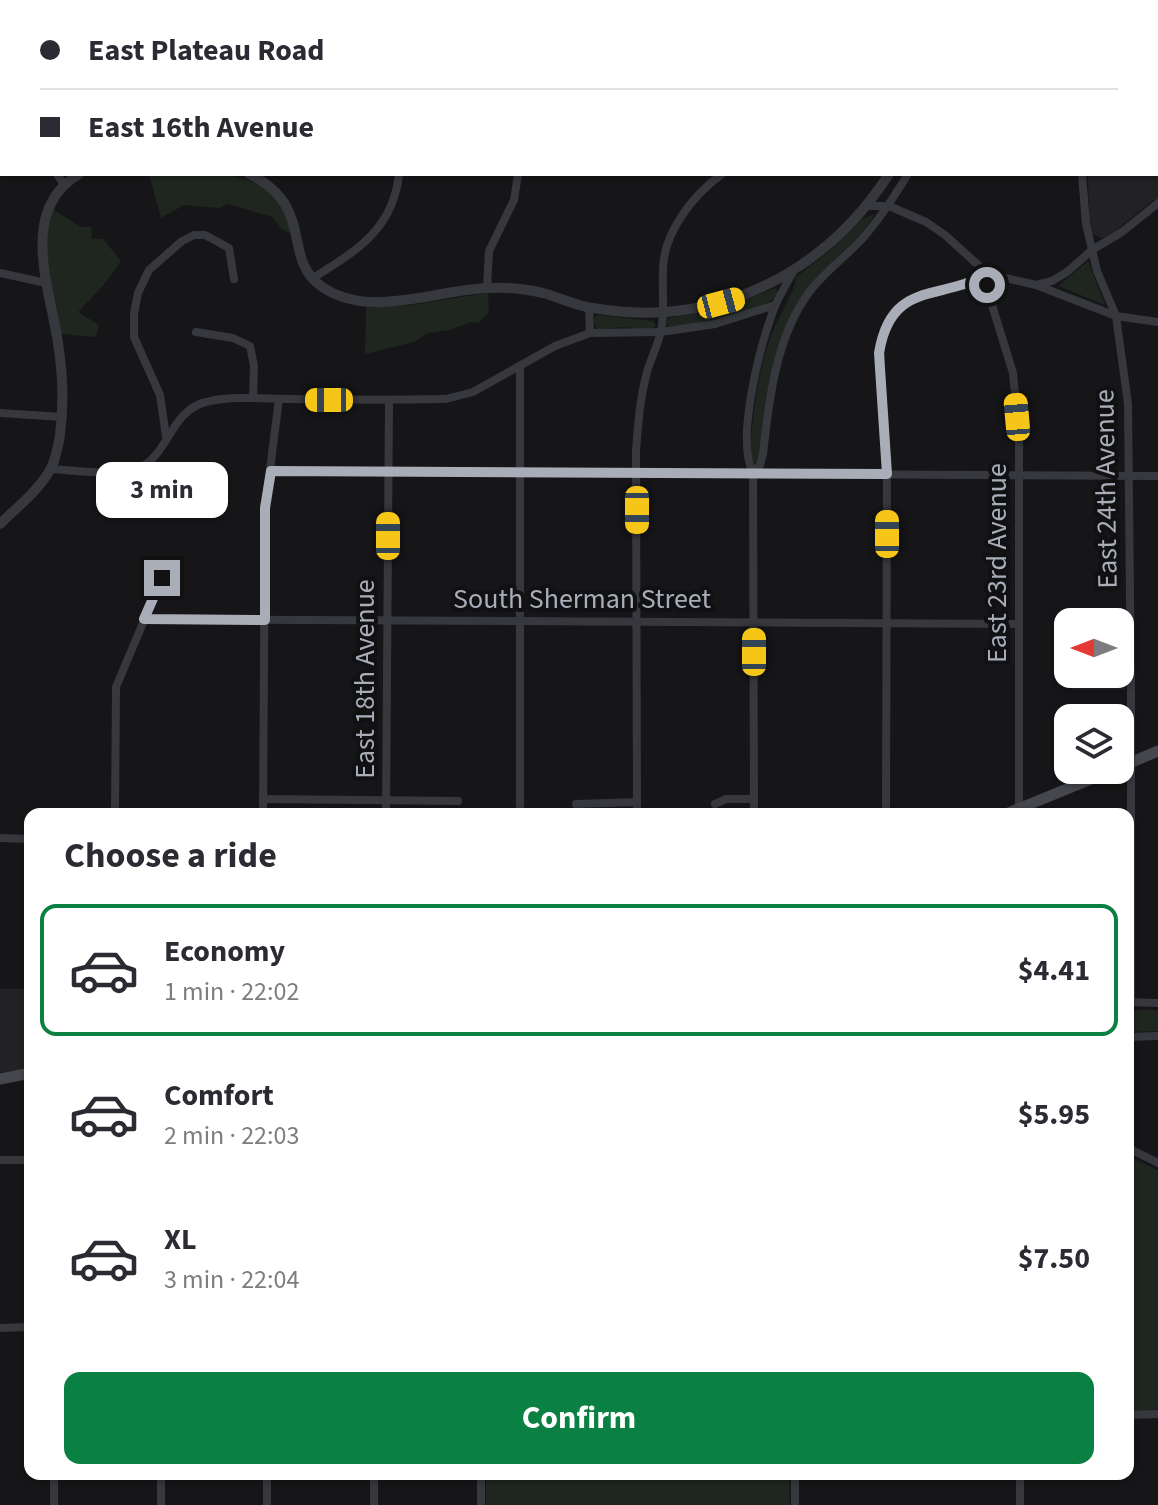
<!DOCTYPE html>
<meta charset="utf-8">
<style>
body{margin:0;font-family:"Source Sans 3",sans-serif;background:#f2f2f3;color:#2b2b33;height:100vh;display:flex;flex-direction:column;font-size:30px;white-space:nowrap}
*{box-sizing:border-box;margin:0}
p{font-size:26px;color:#7c7c81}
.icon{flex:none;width:44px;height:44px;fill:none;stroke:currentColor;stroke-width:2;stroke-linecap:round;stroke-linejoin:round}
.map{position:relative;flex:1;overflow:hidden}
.side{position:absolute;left:24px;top:808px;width:1110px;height:672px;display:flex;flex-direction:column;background:#fff;border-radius:16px;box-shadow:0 2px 6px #0004}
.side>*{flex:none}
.top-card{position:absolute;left:0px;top:0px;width:1158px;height:176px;box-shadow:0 2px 6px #0004;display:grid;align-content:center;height:176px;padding:0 40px;background:#fff}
.needle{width:52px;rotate:270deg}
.buttons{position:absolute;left:1054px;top:608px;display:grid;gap:16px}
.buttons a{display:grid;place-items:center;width:80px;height:80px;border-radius:16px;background:#fff;box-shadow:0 2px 6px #0004;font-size:40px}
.end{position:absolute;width:36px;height:36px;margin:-18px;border:10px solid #a8adb8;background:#111;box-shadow:0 0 0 4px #111}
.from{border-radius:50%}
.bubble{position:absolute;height:56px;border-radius:16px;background:#fff;box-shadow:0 2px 6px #0004;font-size:26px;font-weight:700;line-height:56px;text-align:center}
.car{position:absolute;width:24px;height:48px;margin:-24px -12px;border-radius:10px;box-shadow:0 0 6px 2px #0007;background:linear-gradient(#f5c518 24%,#345 0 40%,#f5c518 0 76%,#345 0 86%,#f5c518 0)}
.top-card b{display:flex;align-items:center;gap:28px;height:76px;font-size:30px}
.top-card b+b{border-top:2px solid #e1e1e2}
.top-card i{width:20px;height:20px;background:#2b2b33}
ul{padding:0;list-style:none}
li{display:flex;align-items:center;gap:24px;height:132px;margin:0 16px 12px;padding:0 24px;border:4px solid transparent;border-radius:16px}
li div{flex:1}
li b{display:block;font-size:30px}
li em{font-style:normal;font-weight:700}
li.selected{border-color:#0b8043}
li>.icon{width:72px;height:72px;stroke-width:1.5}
h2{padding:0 40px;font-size:36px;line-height:96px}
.action{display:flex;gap:16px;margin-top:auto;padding:16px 40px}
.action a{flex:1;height:92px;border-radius:16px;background:#0b8043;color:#fff;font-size:32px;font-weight:700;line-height:92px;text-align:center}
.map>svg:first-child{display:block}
.built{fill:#222225}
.green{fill:#1e261f}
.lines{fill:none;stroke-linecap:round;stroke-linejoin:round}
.minor{stroke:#37383d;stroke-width:8}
.tertiary{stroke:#37383d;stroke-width:10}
.secondary{stroke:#45474d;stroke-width:11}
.route{stroke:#a8adb8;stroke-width:10}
.labels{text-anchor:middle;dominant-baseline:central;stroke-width:8;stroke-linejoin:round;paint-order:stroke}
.street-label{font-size:28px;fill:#a8adb8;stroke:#111113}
</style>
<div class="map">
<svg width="1158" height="1505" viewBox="0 0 1158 1505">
<rect width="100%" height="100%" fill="#161618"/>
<g class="built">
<polygon points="1125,0 1158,0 1158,199 1152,201 1108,237 1101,238 1092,233 1089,221 1088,174 1156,174 1156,2"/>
<polygon points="1120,667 1126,667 1126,690 1072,690 1072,674 1120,674"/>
<polygon points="0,989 30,989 30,1068 0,1073"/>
</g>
<g class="green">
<path d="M149,174C204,174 277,161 291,234L282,229L272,217L228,204L220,208L184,205L161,218Z"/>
<path d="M53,209L80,227H91L92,239H103L121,261C109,280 94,296 78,312L99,325L96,337L61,334C54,295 39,247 53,209Z"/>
<path d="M875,214L863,232L820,274L790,320L759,462L755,464L750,459C752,418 757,377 770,338C777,319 795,292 796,277L831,250L862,219Z"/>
<polygon points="1088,261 1105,305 1058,286"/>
<path d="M776,288L778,294C758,317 699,323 669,327L666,323L668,318L715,311Z"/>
<path d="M488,293L489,312L478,323L471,322L449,330L428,333L414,342L365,354L366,307C407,309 447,298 488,293Z"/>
<polygon points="598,315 653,321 656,325 652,330 621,327 597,330 593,319"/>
<polygon points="1128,1010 1158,1010 1158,1031 1128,1032"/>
<polygon points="1128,1156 1158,1170 1158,1409 1149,1412 1128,1410"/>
<polygon points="486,1474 789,1474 790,1505 486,1505"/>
</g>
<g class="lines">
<g class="minor">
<polyline points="459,0 521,1"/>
<polyline points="627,0 627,2"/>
<polyline points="803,0 803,2"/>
<polyline points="59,2 59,0"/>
<polyline points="170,2 171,0"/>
<polyline points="289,2 289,0"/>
<polyline points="403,2 403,0"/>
<polyline points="0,158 2,158"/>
<polyline points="57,174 64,185"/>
<polyline points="1082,174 1086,224 1097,271 1116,316 1128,404 1131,691 1131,1002"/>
<polyline points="866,206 889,206 926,222 945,235 988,274 1036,285 1116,316 1158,322"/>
<polyline points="0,273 46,283"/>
<polyline points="988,274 988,292 1013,373 1019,437 1019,809"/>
<path d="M313,278C356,251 393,230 399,174"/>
<polyline points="1036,285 1052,281 1067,272 1092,250 1122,232 1158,203"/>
<polyline points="487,287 489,251 514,200 518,174"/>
<polyline points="589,308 590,333"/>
<polyline points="196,332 233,338 250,346 254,366 253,398"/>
<polyline points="520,367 520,814"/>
<polyline points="0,413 62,417"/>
<polyline points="166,436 160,395 134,337 134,314 138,293 149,270 182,241 194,235 205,235 229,248 234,279"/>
<path d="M51,469C76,470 121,478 143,466C169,451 172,410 206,402C233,395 264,399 292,399C343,400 394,400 446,399L473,392L555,346L590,333L661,332L715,324L775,305"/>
<polyline points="271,471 1158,476"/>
<path d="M753,472L760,465L763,454C769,399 776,336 810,291C825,272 845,257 862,239C880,219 894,197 908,174"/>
<polyline points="144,619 1019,624"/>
<polyline points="263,799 458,801"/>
<polyline points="576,804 637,802"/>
<polyline points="715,804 726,799 754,799"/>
<polyline points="115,814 116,687 162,578"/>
<polyline points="263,814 265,508 279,399"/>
<polyline points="386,814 389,401"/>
<path d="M637,814L636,451C638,424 640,398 647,372C651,358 658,345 661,331C665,311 662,291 663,270C663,233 693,195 722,174"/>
<path d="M754,814L753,472C735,439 761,342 775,306C780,295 787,283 793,272"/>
<polyline points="886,814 887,474 880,377 881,340 892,316 903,305 922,294 974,282 988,274"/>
<polyline points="0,838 30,839"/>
<polyline points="1128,1002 1158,1003"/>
<polyline points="1128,1037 1158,1036"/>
<polyline points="1128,1148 1158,1163"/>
<polyline points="0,1160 30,1160"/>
<polyline points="0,1328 30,1327"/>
<polyline points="1128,1415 1158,1414"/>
<polyline points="161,1474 161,1505"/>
<polyline points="267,1474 267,1505"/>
<polyline points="374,1474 374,1505"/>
<polyline points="481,1474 481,1505"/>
<polyline points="795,1474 795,1505"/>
<polyline points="1020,1474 1020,1505"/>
<polyline points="54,1505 54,1474"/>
</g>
<g class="tertiary">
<polyline points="937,0 937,2"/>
<polyline points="77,2 80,0"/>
<polyline points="0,60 2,58"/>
<path d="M249,174C316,206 281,258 321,286C368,320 435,290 487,288C507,287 528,289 547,294C562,299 578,306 593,308C714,329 823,276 889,174"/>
<path d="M0,524C17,507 38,491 50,470C56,460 58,446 60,435C64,404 63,374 58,343C50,288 18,210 79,174"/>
</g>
<g class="secondary">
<polyline points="1120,767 1158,751"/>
<polyline points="1006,814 1113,770"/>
<polyline points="0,1079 30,1073"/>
</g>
</g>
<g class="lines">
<path class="route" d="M162,578L144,619L265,620V508L271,471L887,474L879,353C891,280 940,301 988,274L987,285"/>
</g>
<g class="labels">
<g class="street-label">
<text transform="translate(1106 489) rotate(-91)">East 24th Avenue</text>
<text transform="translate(997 563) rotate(-90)">East 23rd Avenue</text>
<text x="582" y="599">South Sherman Street</text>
<text transform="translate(365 679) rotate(-90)">East 18th Avenue</text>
</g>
</g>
</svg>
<div class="buttons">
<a><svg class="needle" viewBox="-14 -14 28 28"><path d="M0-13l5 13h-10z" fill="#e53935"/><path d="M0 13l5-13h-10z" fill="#7c7c81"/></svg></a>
<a><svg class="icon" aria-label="layers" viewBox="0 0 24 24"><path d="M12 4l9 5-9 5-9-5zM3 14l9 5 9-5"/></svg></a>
</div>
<i class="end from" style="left:987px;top:285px"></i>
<i class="end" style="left:162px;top:578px"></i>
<div class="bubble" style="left:96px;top:462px;width:132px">3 min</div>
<i class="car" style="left:721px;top:303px;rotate:75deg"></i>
<i class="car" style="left:329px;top:400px;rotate:270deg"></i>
<i class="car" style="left:1017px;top:417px;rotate:355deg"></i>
<i class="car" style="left:637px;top:510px;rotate:180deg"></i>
<i class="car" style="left:887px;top:534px;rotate:0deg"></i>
<i class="car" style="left:388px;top:536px;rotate:0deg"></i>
<i class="car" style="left:754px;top:652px;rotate:0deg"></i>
<div class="top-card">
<b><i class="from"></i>East Plateau Road</b>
<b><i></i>East 16th Avenue</b>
</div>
<section class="side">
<h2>Choose a ride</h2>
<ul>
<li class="selected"><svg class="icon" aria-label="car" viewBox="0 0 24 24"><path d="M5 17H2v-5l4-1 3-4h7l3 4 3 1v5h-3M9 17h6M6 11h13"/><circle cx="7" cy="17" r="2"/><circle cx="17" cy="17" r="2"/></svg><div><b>Economy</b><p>1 min · 22:02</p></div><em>$4.41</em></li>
<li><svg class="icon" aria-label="car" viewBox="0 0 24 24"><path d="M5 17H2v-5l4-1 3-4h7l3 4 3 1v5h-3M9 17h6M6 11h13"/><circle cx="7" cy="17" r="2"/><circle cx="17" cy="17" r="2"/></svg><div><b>Comfort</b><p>2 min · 22:03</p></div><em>$5.95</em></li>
<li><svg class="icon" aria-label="car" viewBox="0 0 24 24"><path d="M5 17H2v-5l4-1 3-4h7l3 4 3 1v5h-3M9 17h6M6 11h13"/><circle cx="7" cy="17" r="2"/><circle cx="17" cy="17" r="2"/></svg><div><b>XL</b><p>3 min · 22:04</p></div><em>$7.50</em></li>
</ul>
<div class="action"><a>Confirm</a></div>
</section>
</div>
